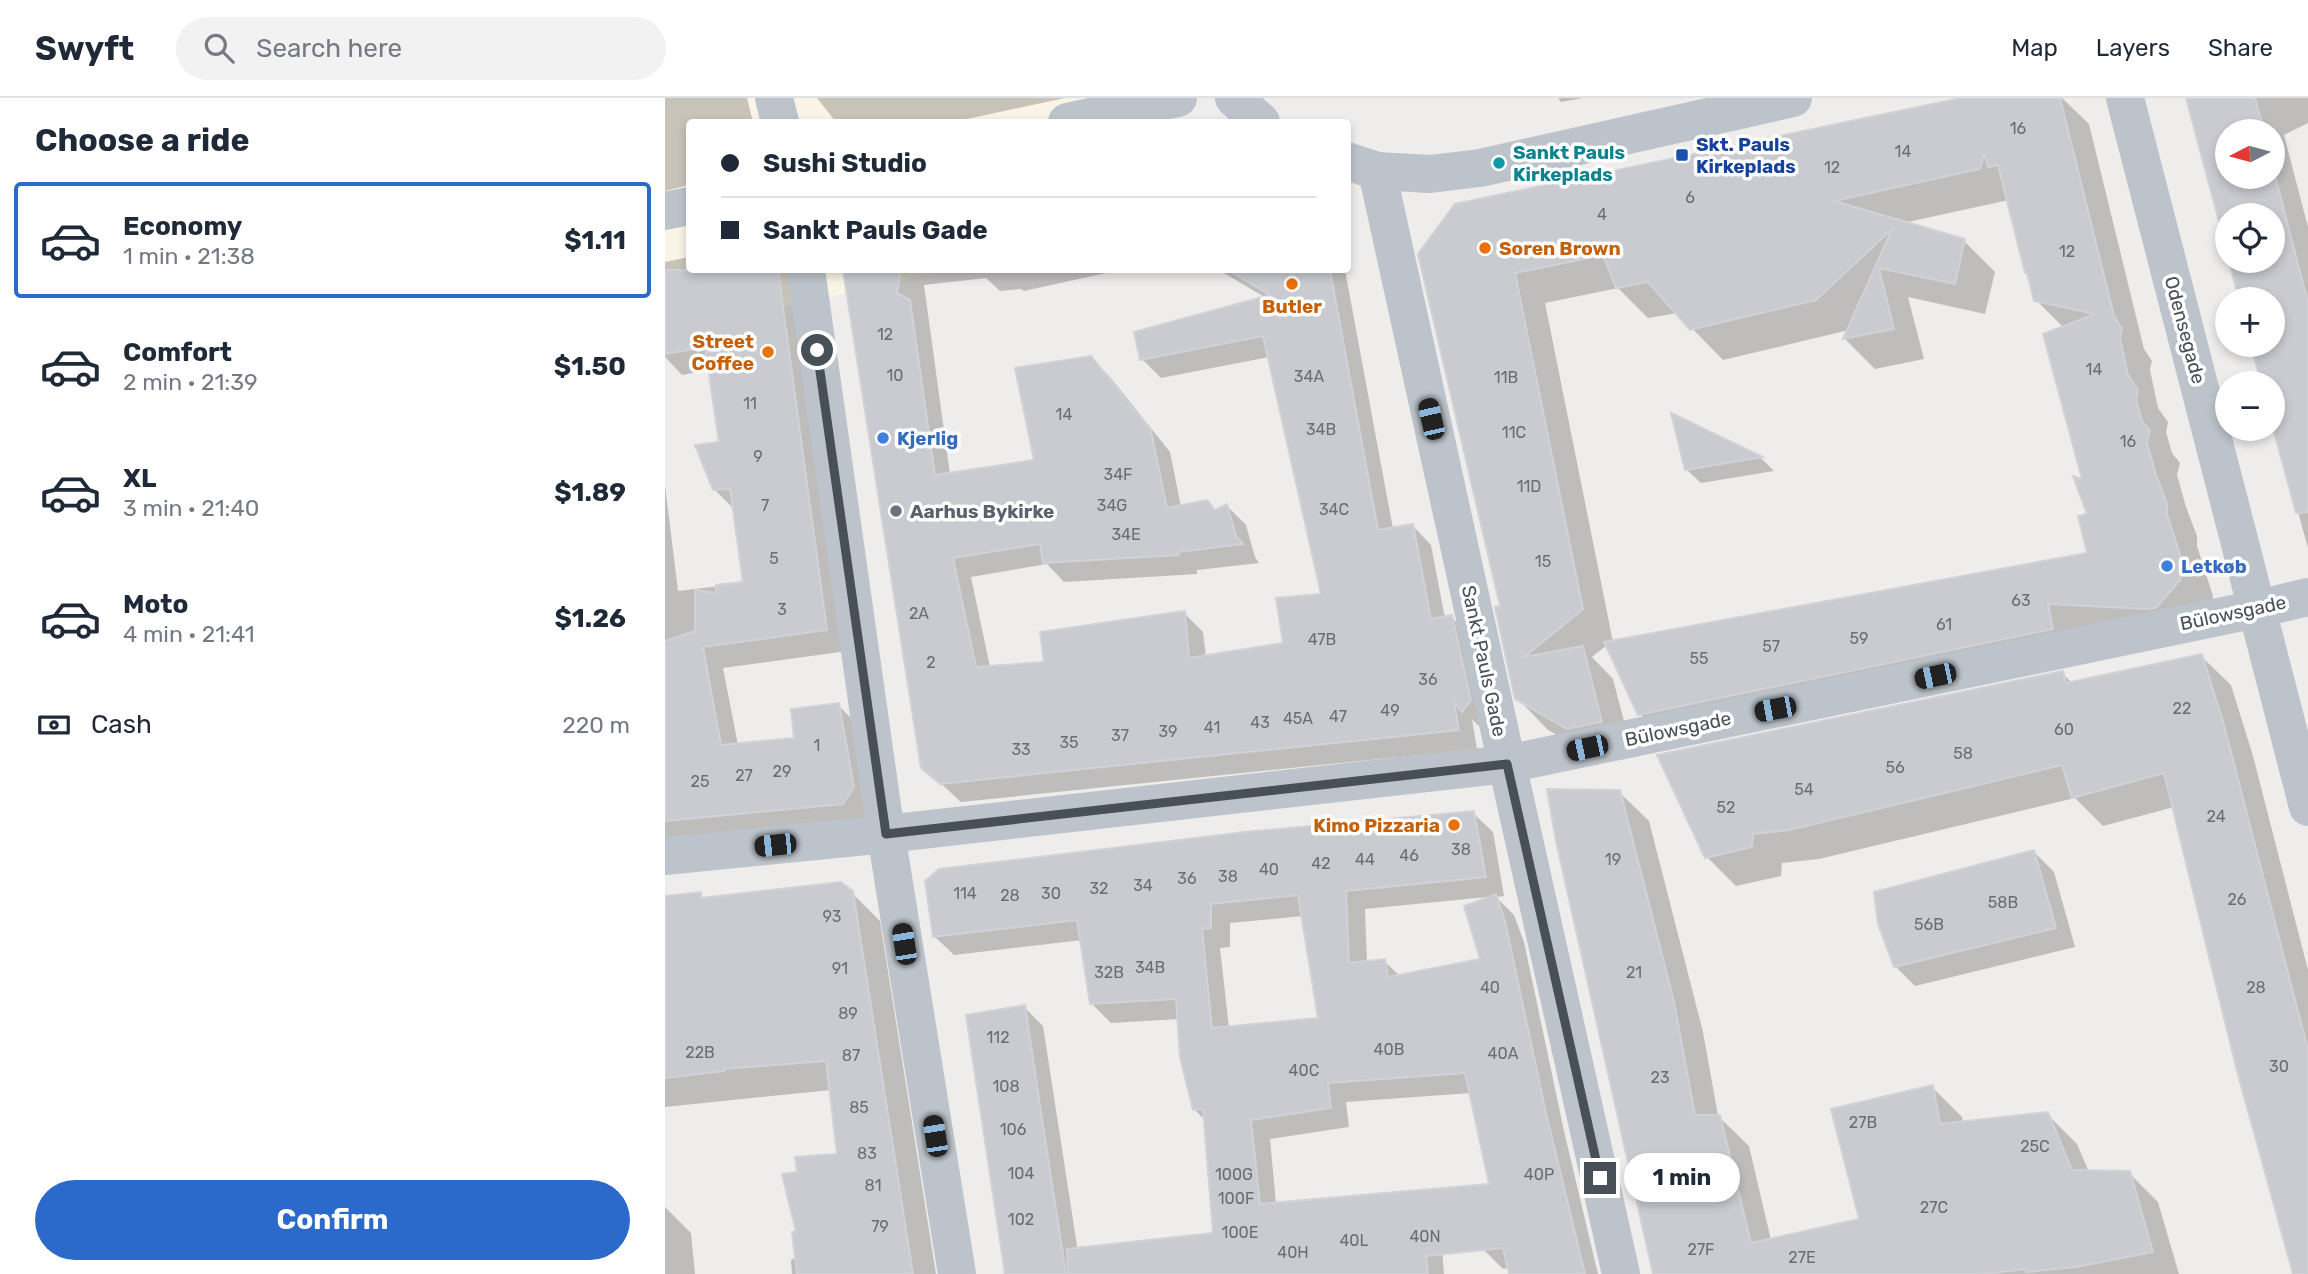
<!DOCTYPE html>
<meta charset="utf-8">
<style>
body{margin:0;font-family:Rubik,sans-serif;background:#f2f2f3;color:#1f2937;height:100vh;display:flex;flex-direction:column;font-size:26px;white-space:nowrap}
*{box-sizing:border-box;margin:0}
p{font-size:23px;color:#747a83}
.icon{flex:none;width:38px;height:38px;fill:none;stroke:currentColor;stroke-width:2;stroke-linecap:round;stroke-linejoin:round}
.map{position:relative;flex:1;overflow:hidden}
.panel{display:flex;flex-direction:column;background:#fff;width:665px}
.panel>*{flex:none}
.top-card{position:absolute;left:21px;top:21px;width:665px;height:154px;border-radius:7px;box-shadow:0 4px 10px #0003;display:grid;align-content:center;height:154px;padding:0 35px;background:#fff}
.needle{width:46px;rotate:264deg}
.buttons{position:absolute;left:1550px;top:21px;display:grid;gap:14px}
.buttons a{display:grid;place-items:center;width:70px;height:70px;border-radius:50%;background:#fff;box-shadow:0 4px 10px #0003;font-size:35px}
.end{position:absolute;width:32px;height:32px;margin:-16px;border:9px solid #474f57;background:#fff;box-shadow:0 0 0 4px #fff}
.from{border-radius:50%}
.bubble{position:absolute;height:49px;border-radius:24px;background:#fff;box-shadow:0 4px 10px #0003;font-size:23px;font-weight:700;line-height:49px;text-align:center}
.car{position:absolute;width:21px;height:42px;margin:-21px -10px;border-radius:9px;box-shadow:0 0 5px 2px #0007;background:linear-gradient(#222 24%,#8ab4d8 0 40%,#222 0 76%,#8ab4d8 0 86%,#222 0)}
.top-card b{display:flex;align-items:center;gap:24px;height:66px;font-size:26px}
.top-card b+b{border-top:2px solid #e0e1e3}
.top-card i{width:18px;height:18px;background:#1f2937}
ul{padding:0;list-style:none}
li{display:flex;align-items:center;gap:21px;height:116px;margin:0 14px 10px;padding:0 21px;border:4px solid transparent;border-radius:7px}
li div{flex:1}
li b{display:block;font-size:26px}
li em{font-style:normal;font-weight:700}
li.active{border-color:#2b6aca}
li>.icon{width:63px;height:63px;stroke-width:1.5}
h2{padding:0 35px;font-size:32px;line-height:84px}
.pay{display:flex;align-items:center;gap:18px;height:77px;padding:0 35px;font-size:26px}
.pay p{margin-inline-start:auto}
.button{display:flex;gap:14px;margin-top:auto;padding:14px 35px}
.button a{flex:1;height:80px;border-radius:42px;background:#2b6aca;color:#fff;font-size:28px;font-weight:700;line-height:80px;text-align:center}
header{display:flex;align-items:center;gap:42px;box-sizing:border-box;height:98px;padding:0 35px;background:#fff;border-bottom:2px solid #e0e1e3}
header strong{font-size:33px}
nav{display:flex;gap:38px;margin-inline-start:auto;font-size:24px}
.search{width:490px;height:63px;background:#f2f2f3;display:flex;align-items:center;gap:18px;box-sizing:border-box;padding:0 24px;border-radius:38px;color:#747a83;font-size:26px}
main{display:flex;flex:1;min-height:0}
.map>svg:first-child{display:block}
.commercial{fill:#f9f4e6}
.shadow{fill:#0003;fill-rule:evenodd}
.building{fill:#cacbd1;stroke:#d1d2d7;stroke-width:2;fill-rule:evenodd}
.lines{fill:none;stroke-linecap:round;stroke-linejoin:round}
.minor{stroke:#bcc3ca;stroke-width:38}
.tertiary{stroke:#bcc3ca;stroke-width:38}
.route{stroke:#474f57;stroke-width:9}
.transit-dot{fill:#1a4fb4;stroke:#fff;stroke-width:2.5}
.culture-dot{fill:#0f9aa8;stroke:#fff;stroke-width:2.5}
.food-dot{fill:#e8710a;stroke:#fff;stroke-width:2.5}
.shop-dot{fill:#3f7fe0;stroke:#fff;stroke-width:2.5}
.worship-dot{fill:#6b7280;stroke:#fff;stroke-width:2.5}
.labels{text-anchor:middle;dominant-baseline:central;stroke-width:7;stroke-linejoin:round;paint-order:stroke}
.number-label{font-size:16px;fill:#686e76}
.transit-label{font-size:19px;font-weight:bold;fill:#164399;stroke:#fff;text-anchor:start}
.culture-label{font-size:19px;font-weight:bold;fill:#0d838f;stroke:#fff;text-anchor:start}
.food-label{font-size:19px;font-weight:bold;fill:#c56008;stroke:#fff;text-anchor:end}
.street-label{font-size:19px;fill:#474f57;stroke:#fff}
.shop-label{font-size:19px;font-weight:bold;fill:#366cbe;stroke:#fff;text-anchor:start}
.worship-label{font-size:19px;font-weight:bold;fill:#5b616d;stroke:#fff;text-anchor:start}
</style>
<header>
<strong>Swyft</strong>
<div class="search"><svg class="icon" aria-label="search" viewBox="0 0 24 24"><circle cx="10" cy="10" r="6"/><path d="M15 15l6 6"/></svg>Search here</div>
<nav><a>Map</a><a>Layers</a><a>Share</a></nav>
</header>
<main>
<section class="panel">
<h2>Choose a ride</h2>
<ul>
<li class="active"><svg class="icon" aria-label="car" viewBox="0 0 24 24"><path d="M5 17H2v-5l4-1 3-4h7l3 4 3 1v5h-3M9 17h6M6 11h13"/><circle cx="7" cy="17" r="2"/><circle cx="17" cy="17" r="2"/></svg><div><b>Economy</b><p>1 min · 21:38</p></div><em>$1.11</em></li>
<li><svg class="icon" aria-label="car" viewBox="0 0 24 24"><path d="M5 17H2v-5l4-1 3-4h7l3 4 3 1v5h-3M9 17h6M6 11h13"/><circle cx="7" cy="17" r="2"/><circle cx="17" cy="17" r="2"/></svg><div><b>Comfort</b><p>2 min · 21:39</p></div><em>$1.50</em></li>
<li><svg class="icon" aria-label="car" viewBox="0 0 24 24"><path d="M5 17H2v-5l4-1 3-4h7l3 4 3 1v5h-3M9 17h6M6 11h13"/><circle cx="7" cy="17" r="2"/><circle cx="17" cy="17" r="2"/></svg><div><b>XL</b><p>3 min · 21:40</p></div><em>$1.89</em></li>
<li><svg class="icon" aria-label="car" viewBox="0 0 24 24"><path d="M5 17H2v-5l4-1 3-4h7l3 4 3 1v5h-3M9 17h6M6 11h13"/><circle cx="7" cy="17" r="2"/><circle cx="17" cy="17" r="2"/></svg><div><b>Moto</b><p>4 min · 21:41</p></div><em>$1.26</em></li>
</ul>
<div class="pay"><svg class="icon" aria-label="cash" viewBox="0 0 24 24"><path d="M3 7h18v10H3z"/><circle cx="12" cy="12" r="2"/></svg>Cash<p>220 m</p></div>
<div class="button"><a>Confirm</a></div>
</section>
<div class="map">
<svg width="1643" height="1176" viewBox="0 0 1643 1176">
<rect width="100%" height="100%" fill="#efecec"/>
<polygon class="commercial" points="0,0 491,0 494,24 24,24 24,172 284,172 0,236"/>
<g class="shadow">
<polygon points="0,0 82,0 88,24 24,24 24,87 0,93"/>
<polygon points="152,0 400,0 288,24 171,24"/>
<polygon points="893,0 918,0 896,4"/>
<path d="M1305,0H1397L1424,26L1479,251L1487,263L1485,272L1493,310L1503,324L1501,334L1507,355L1515,365L1512,377L1521,409L1532,438V448L1548,498L1546,513L1006,646L975,616L942,547L927,559L948,581L967,654L934,661L883,632L852,600L837,510L755,157ZM1344,102L1371,202L1399,230L1424,417V457L948,544L880,205L953,190L983,220L1012,215L1058,262L1184,232L1180,241L1210,271L1259,261L1243,199L1320,216L1330,174L1299,143L1238,125Z"/>
<path d="M1523,0H1643V25L1619,37L1643,129V450L1608,323V285H1598L1588,247H1608V201H1576L1566,163H1608V117H1563ZM1563,33H1608V79H1563Z"/>
<polygon points="24,159 24,172 126,172 182,553 58,570 73,647 131,642 173,607 194,628 200,726 0,745 0,387 13,493 80,485 70,412 49,391 56,346 45,272 17,277 0,259 0,164"/>
<polygon points="180,172 455,172 359,193 356,191 335,193 321,180 259,187 285,376 371,363 425,259 445,279 505,354 516,409 551,414 562,408 581,427 590,459 594,465 532,472 532,476 399,484 382,466 306,479 325,569 381,565 519,515 538,534 541,559 620,546 659,498 604,259 496,280 477,261 601,200 554,172 680,172 728,431 747,427 766,447 780,520 786,519 806,538 817,631 807,621 812,651 296,704 258,669"/>
<polygon points="1009,318 1097,361 1109,373 1036,385 1022,372"/>
<polygon points="1536,558 1566,587 1588,658 1643,872 1643,1176 1629,1176 1509,709 1438,728 1410,700 1154,761 1117,765 1116,778 1071,788 1042,759 1397,575 1408,586"/>
<polygon points="954,694 984,723 1038,934 1053,1018 1084,1048 1106,1142 1197,1122 1267,989 1297,1019 1298,1025 1382,1016 1412,1046 1424,1074 1464,1075 1493,1104 1514,1176 990,1176"/>
<path d="M808,715L828,734L839,798L831,799L849,817L859,844L899,1033L933,1176H846L845,1170L838,1171L818,1151L827,1087L806,995L681,1004L684,1029L605,1041L611,1106L774,1113L779,1176H342L359,909L378,928L415,1167L550,1137L541,1023L530,1012L514,921L446,925L426,905L417,842L289,857L269,838ZM822,799L817,862L735,878L719,863L702,865L700,811ZM638,818L655,922L564,930L555,850L565,849V825Z"/>
<polygon points="1369,754 1389,774 1410,849 1250,888 1230,868"/>
<polygon points="186,794 215,823 271,1176 127,1176 126,1162 132,1159 133,1135 134,1076 174,1058 166,992 0,1009 0,800 35,796 40,802"/>
<polygon points="0,1109 26,1135 30,1176 0,1176"/>
</g>
<g class="building">
<polygon points="1296,0 1395,0 1449,218 1457,231 1455,240 1463,277 1473,292 1471,302 1477,323 1485,333 1482,345 1491,377 1502,406 1502,416 1518,466 1515,482 1491,510 1482,511 1383,506 1388,531 973,617 939,544 1422,455 1413,418 1422,416 1408,378 1417,381 1378,236 1430,216 1369,203 1362,175 1360,175 1333,67 1323,69 1319,56 1315,71 1169,103 1300,141 1290,186 1214,170 1229,231 1178,241 1227,131 1151,202 1025,232 983,184 951,190 938,157 850,175 918,511 859,559 918,548 937,624 902,631 850,601 830,509 835,508 753,156 790,106"/>
<polygon points="1521,0 1590,0 1599,33 1563,33 1563,79 1608,79 1608,70 1643,205 1643,414 1631,415 1608,330 1608,285 1596,285 1586,247 1608,247 1608,201 1574,201 1564,163 1608,163 1608,117 1563,117 1563,157"/>
<polygon points="0,172 113,172 162,532 38,549 56,647 129,640 126,611 174,605 189,689 178,706 0,723 0,543 30,533 30,492 51,495 51,487 78,484 65,391 48,392 30,347 54,344 40,249 0,256"/>
<polygon points="178,172 236,172 232,195 245,202 270,377 369,362 350,270 426,258 486,333 502,410 542,402 550,412 562,406 571,438 578,446 513,454 514,457 378,465 375,446 288,460 311,569 379,564 375,534 520,513 524,560 618,545 611,500 656,496 598,238 475,262 469,234 605,197 563,172 665,172 713,432 748,426 766,521 787,517 806,602 797,614 789,605 794,632 275,686 256,670"/>
<polygon points="1006,315 1098,359 1020,372"/>
<polygon points="1537,556 1559,627 1643,952 1643,1176 1628,1176 1572,973 1499,675 1407,700 1397,667 1124,732 1088,736 1087,749 1040,760 992,657 1398,573 1401,585"/>
<polygon points="882,691 955,692 1009,904 1030,1017 1055,1017 1086,1145 1194,1121 1166,1011 1268,987 1275,1026 1383,1014 1407,1072 1465,1073 1488,1154 1411,1169 1361,1174 1361,1171 1318,1176 988,1176 891,743"/>
<path d="M809,713L821,779L681,793L684,865L720,861L723,879L815,861L799,808L831,796L840,823L881,1015L920,1176H844L838,1150L761,1158L763,1176H403L402,1151L548,1135L538,1011L528,1012L515,959L511,901L425,906L412,822L268,839L260,783L274,771L580,734ZM633,797L653,920L547,930L537,831L546,830V806ZM800,975L824,1086L595,1106L586,1022L666,1010L663,985Z"/>
<polygon points="1369,752 1391,830 1229,869 1213,826 1209,794"/>
<polygon points="176,784 188,793 248,1176 132,1176 127,1134 131,1134 117,1076 132,1074 130,1059 172,1056 161,963 59,971 59,973 0,980 0,798 36,794 36,800"/>
<polygon points="360,907 377,1021 401,1176 340,1176 301,917"/>
</g>
<g class="lines">
<g class="minor">
<polyline points="109,0 115,24"/>
<polyline points="1460,0 1643,709"/>
<polyline points="712,73 842,666 956,1176"/>
<polyline points="141,172 221,736 292,1176"/>
<polyline points="0,758 221,736 842,666 1592,511 1643,499"/>
</g>
<g class="tertiary">
<polyline points="569,0 596,24"/>
<polyline points="402,24 513,0"/>
<polyline points="682,63 712,73 765,76 815,70 1128,0"/>
<polyline points="0,113 24,108"/>
</g>
</g>
<g class="lines">
<polyline class="route" points="152,252 221,736 842,666 935,1080"/>
</g>
<rect class="transit-dot" x="1010" y="50" width="14" height="14" rx="3.5"/>
<circle class="culture-dot" cx="834" cy="65" r="7"/>
<g class="food-dot">
<circle cx="820" cy="150" r="7"/>
<circle cx="627" cy="186" r="7"/>
<circle cx="103" cy="254" r="7"/>
<circle cx="789" cy="727" r="7"/>
</g>
<g class="shop-dot">
<circle cx="218" cy="340" r="7"/>
<circle cx="1502" cy="468" r="7"/>
</g>
<circle class="worship-dot" cx="231" cy="413" r="7"/>
<g class="labels">
<g class="number-label">
<text x="1353" y="30">16</text>
<text x="1238" y="53">14</text>
<text x="1167" y="69">12</text>
<text x="1025" y="99">6</text>
<text x="937" y="116">4</text>
<text x="1402" y="153">12</text>
<text x="220" y="236">12</text>
<text x="1429" y="271">14</text>
<text x="230" y="277">10</text>
<text x="644" y="278">34A</text>
<text x="841" y="279">11B</text>
<text x="85" y="305">11</text>
<text x="399" y="316">14</text>
<text x="656" y="331">34B</text>
<text x="849" y="334">11C</text>
<text x="1463" y="343">16</text>
<text x="93" y="358">9</text>
<text x="453" y="376">34F</text>
<text x="864" y="388">11D</text>
<text x="100" y="407">7</text>
<text x="447" y="407">34G</text>
<text x="669" y="411">34C</text>
<text x="461" y="436">34E</text>
<text x="109" y="460">5</text>
<text x="878" y="463">15</text>
<text x="1356" y="502">63</text>
<text x="117" y="511">3</text>
<text x="254" y="515">2A</text>
<text x="1279" y="526">61</text>
<text x="1194" y="540">59</text>
<text x="657" y="541">47B</text>
<text x="1106" y="548">57</text>
<text x="1034" y="560">55</text>
<text x="266" y="564">2</text>
<text x="763" y="581">36</text>
<text x="1517" y="610">22</text>
<text x="725" y="612">49</text>
<text x="673" y="618">47</text>
<text x="633" y="620">45A</text>
<text x="595" y="624">43</text>
<text x="547" y="629">41</text>
<text x="1399" y="631">60</text>
<text x="503" y="633">39</text>
<text x="455" y="637">37</text>
<text x="404" y="644">35</text>
<text x="152" y="647">1</text>
<text x="356" y="651">33</text>
<text x="1298" y="655">58</text>
<text x="1230" y="669">56</text>
<text x="117" y="673">29</text>
<text x="79" y="677">27</text>
<text x="35" y="683">25</text>
<text x="1139" y="691">54</text>
<text x="1061" y="709">52</text>
<text x="1551" y="718">24</text>
<text x="796" y="751">38</text>
<text x="744" y="757">46</text>
<text x="700" y="761">44</text>
<text x="948" y="761">19</text>
<text x="656" y="765">42</text>
<text x="604" y="771">40</text>
<text x="563" y="778">38</text>
<text x="522" y="780">36</text>
<text x="478" y="787">34</text>
<text x="434" y="790">32</text>
<text x="300" y="795">114</text>
<text x="386" y="795">30</text>
<text x="345" y="797">28</text>
<text x="1572" y="801">26</text>
<text x="1338" y="804">58B</text>
<text x="167" y="818">93</text>
<text x="1264" y="826">56B</text>
<text x="485" y="869">34B</text>
<text x="175" y="870">91</text>
<text x="444" y="874">32B</text>
<text x="969" y="874">21</text>
<text x="825" y="889">40</text>
<text x="1591" y="889">28</text>
<text x="183" y="915">89</text>
<text x="333" y="939">112</text>
<text x="724" y="951">40B</text>
<text x="35" y="954">22B</text>
<text x="838" y="955">40A</text>
<text x="186" y="957">87</text>
<text x="1614" y="968">30</text>
<text x="639" y="972">40C</text>
<text x="995" y="979">23</text>
<text x="341" y="988">108</text>
<text x="194" y="1009">85</text>
<text x="1198" y="1024">27B</text>
<text x="348" y="1031">106</text>
<text x="1370" y="1048">25C</text>
<text x="202" y="1055">83</text>
<text x="356" y="1075">104</text>
<text x="569" y="1076">100G</text>
<text x="874" y="1076">40P</text>
<text x="208" y="1087">81</text>
<text x="571" y="1100">100F</text>
<text x="1269" y="1109">27C</text>
<text x="356" y="1121">102</text>
<text x="215" y="1128">79</text>
<text x="575" y="1134">100E</text>
<text x="760" y="1138">40N</text>
<text x="689" y="1142">40L</text>
<text x="1036" y="1151">27F</text>
<text x="628" y="1154">40H</text>
<text x="1137" y="1159">27E</text>
</g>
<g class="transit-label">
<text x="1031" y="46">Skt. Pauls<tspan x="1031" dy="22">Kirkeplads</tspan></text>
</g>
<g class="culture-label">
<text x="848" y="54">Sankt Pauls<tspan x="848" dy="22">Kirkeplads</tspan></text>
</g>
<g class="food-label">
<text x="834" y="150" text-anchor="start">Soren Brown</text>
<text x="627" y="208" text-anchor="middle">Butler</text>
<text x="89" y="243">Street<tspan x="89" dy="22">Coffee</tspan></text>
<text x="775" y="727">Kimo Pizzaria</text>
</g>
<g class="street-label">
<text transform="translate(1520 232) rotate(75)">Odensegade</text>
<text transform="translate(1568 515) rotate(-12)">Bülowsgade</text>
<text transform="translate(819 563) rotate(78)">Sankt Pauls Gade</text>
<text transform="translate(1013 631) rotate(-12)">Bülowsgade</text>
</g>
<g class="shop-label">
<text x="232" y="340">Kjerlig</text>
<text x="1516" y="468">Letkøb</text>
</g>
<g class="worship-label">
<text x="245" y="413">Aarhus Bykirke</text>
</g>
</g>
</svg>
<div class="buttons">
<a><svg class="needle" viewBox="-14 -14 28 28"><path d="M0-13l5 13h-10z" fill="#e53935"/><path d="M0 13l5-13h-10z" fill="#747a83"/></svg></a>
<a><svg class="icon" aria-label="locate" viewBox="0 0 24 24"><circle cx="12" cy="12" r="6"/><path d="M12 2v4M12 18v4M2 12h4M18 12h4"/></svg></a>
<a>+</a>
<a>−</a>
</div>
<i class="end from" style="left:152px;top:252px"></i>
<i class="end" style="left:935px;top:1080px"></i>
<div class="bubble" style="left:959px;top:1055px;width:116px">1 min</div>
<i class="car" style="left:766px;top:321px;rotate:347deg"></i>
<i class="car" style="left:1270px;top:578px;rotate:258deg"></i>
<i class="car" style="left:1110px;top:611px;rotate:259deg"></i>
<i class="car" style="left:922px;top:650px;rotate:258deg"></i>
<i class="car" style="left:110px;top:747px;rotate:264deg"></i>
<i class="car" style="left:239px;top:846px;rotate:351deg"></i>
<i class="car" style="left:270px;top:1038px;rotate:351deg"></i>
<div class="top-card">
<b><i class="from"></i>Sushi Studio</b>
<b><i></i>Sankt Pauls Gade</b>
</div>
</div>
</main>
